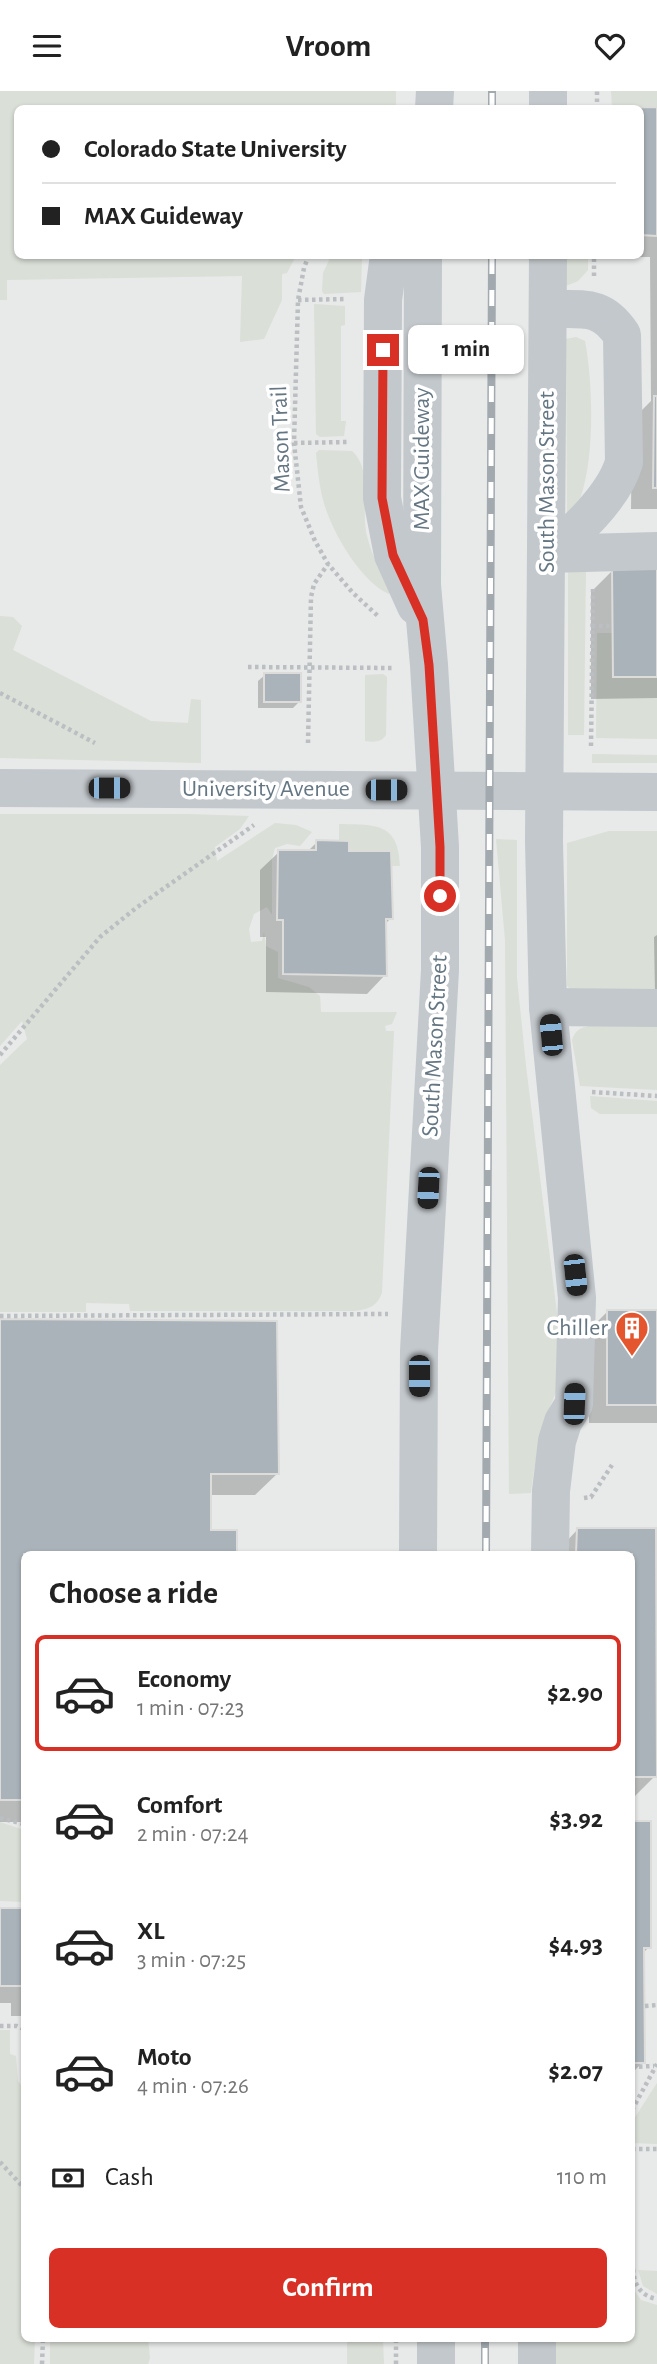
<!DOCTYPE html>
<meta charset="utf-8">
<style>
body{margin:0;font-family:"Alegreya Sans",sans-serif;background:#f2f2f2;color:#222;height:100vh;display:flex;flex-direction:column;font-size:26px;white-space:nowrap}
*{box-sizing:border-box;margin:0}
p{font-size:23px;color:#767676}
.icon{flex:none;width:38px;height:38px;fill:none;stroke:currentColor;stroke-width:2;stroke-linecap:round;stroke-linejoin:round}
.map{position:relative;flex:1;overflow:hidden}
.drawer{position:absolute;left:21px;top:1460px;width:614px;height:791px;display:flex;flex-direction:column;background:#fff;border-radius:10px;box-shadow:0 2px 5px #0004}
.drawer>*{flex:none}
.hud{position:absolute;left:14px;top:14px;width:630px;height:154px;border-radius:10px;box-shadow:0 2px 5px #0004;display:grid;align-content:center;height:154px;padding:0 28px;background:#fff}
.end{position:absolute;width:32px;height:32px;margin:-16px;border:9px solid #d93025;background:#fff;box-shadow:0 0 0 4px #fff}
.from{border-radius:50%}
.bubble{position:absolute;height:49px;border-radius:10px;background:#fff;box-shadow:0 2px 5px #0004;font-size:23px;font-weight:600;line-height:49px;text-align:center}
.car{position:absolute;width:21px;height:42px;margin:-21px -10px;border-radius:9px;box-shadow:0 0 5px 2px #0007;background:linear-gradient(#222 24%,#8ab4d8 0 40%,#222 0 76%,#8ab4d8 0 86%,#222 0)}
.hud b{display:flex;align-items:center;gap:24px;height:66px;font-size:26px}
.hud b+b{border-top:2px solid #e0e0e0}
.hud i{width:18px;height:18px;background:#222}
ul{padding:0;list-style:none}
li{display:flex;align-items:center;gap:21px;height:116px;margin:0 14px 10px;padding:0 14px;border:4px solid transparent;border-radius:10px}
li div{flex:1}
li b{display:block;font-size:26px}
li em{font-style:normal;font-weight:600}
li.on{border-color:#d93025}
li>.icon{width:63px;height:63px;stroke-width:1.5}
h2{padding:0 28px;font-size:32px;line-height:84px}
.pay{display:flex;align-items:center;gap:18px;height:77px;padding:0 28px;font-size:26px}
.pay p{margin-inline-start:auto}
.cta{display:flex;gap:14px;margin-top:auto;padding:14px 28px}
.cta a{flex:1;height:80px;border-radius:10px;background:#d93025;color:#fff;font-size:28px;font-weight:600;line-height:80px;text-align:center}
header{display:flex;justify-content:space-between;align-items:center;height:91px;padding:0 28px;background:#fff;font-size:32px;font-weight:600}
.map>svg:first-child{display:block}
.built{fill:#e8e9e9;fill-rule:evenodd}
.green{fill:#dadfd7}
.shadow{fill:#0003}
.building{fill:#aab3b9;stroke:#dcdcda;stroke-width:2}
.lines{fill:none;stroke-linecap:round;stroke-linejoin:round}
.path{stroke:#bbbfc2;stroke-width:4.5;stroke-dasharray:3.5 3.5;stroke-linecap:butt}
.minor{stroke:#c3c8cc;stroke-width:38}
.rail-casing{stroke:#a2aab0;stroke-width:8}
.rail{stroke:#fff;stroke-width:5;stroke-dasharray:16;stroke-linecap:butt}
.route{stroke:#d93025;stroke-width:9}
.labels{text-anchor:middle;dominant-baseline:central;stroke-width:7;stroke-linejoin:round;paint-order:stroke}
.street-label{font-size:24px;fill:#657683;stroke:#fff}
.poi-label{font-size:24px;fill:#657683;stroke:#fff;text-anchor:end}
</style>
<header><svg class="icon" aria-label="menu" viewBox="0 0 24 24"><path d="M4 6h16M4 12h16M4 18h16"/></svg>Vroom<svg class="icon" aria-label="heart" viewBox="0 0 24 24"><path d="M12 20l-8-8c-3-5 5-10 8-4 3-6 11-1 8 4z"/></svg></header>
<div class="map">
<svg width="657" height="2273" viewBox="0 0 657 2273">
<rect width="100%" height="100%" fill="#fafaf8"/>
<path class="built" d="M0,0H657V2273H0ZM18,18H640V164H18ZM24,1463H632V2247H24Z"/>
<g class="green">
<polygon points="0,0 396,0 396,16 18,18 18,164 296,165 287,182 282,183 282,209 264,248 240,251 242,185 7,189 7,209 0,209"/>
<polygon points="611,0 657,0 657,16 612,17"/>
<polygon points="331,165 362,165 361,201 324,203 322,200 323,182"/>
<polygon points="566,165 588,165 588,179 578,190 566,195"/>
<polygon points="314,213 345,215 345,234 341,235 341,330 346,330 344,345 320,346 316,343"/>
<path d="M576,246L585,250C593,292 595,367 580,408C577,414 571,420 567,425L566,248Z"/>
<path d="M319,359L352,360C374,380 360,419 367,445C372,465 381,483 390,501L389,503C363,492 336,447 327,421C320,403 318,382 316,362Z"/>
<polygon points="568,477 586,477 584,644 568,644"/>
<polygon points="0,525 13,526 22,535 13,559 151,630 188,632 191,608 201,609 201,672 0,667"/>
<polygon points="597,542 613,542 613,586 657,586 657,648 596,647"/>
<path d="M383,583L387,586L386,644C381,652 373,651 365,650V584Z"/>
<polygon points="592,663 657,664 657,672 592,672"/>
<path d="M0,723H187L249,725L240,738L215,756L217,770L275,732L296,734L312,741L300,755L287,753L275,757L272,768V824L267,816L254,823L249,838L251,851L262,850L264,841L266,855L278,861V887L309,896L320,905L321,921H397L392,933L385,935L386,940H394L382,1202C376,1216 369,1218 355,1220H130L129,1213L86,1212V1221H0V974L27,948L22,930L0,955Z"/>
<path d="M339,733C376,734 398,731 400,775H391V760H349V750H339Z"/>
<polygon points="609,740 657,740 657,903 573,901 567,895 567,752"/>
<path d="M496,748L517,749V887L526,975L563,1270C562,1293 553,1306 546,1327C538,1352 534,1376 531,1402L509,1403L505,849Z"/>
<path d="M594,934L657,935V999L580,995L572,949C576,937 583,936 594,934Z"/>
<polygon points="590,1005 657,1010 657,1023 600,1023 591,1017"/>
<polygon points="0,1731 24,1739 24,1811 0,1810"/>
<polygon points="0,1939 10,1939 10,1963 16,1965 18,1990 24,1998 24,2247 35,2247 34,2273 0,2273"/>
<polygon points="657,1992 657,2053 632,2052 632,2031"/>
<polygon points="638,2179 657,2180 657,2203 643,2195"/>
<polygon points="632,2196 641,2209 657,2214 657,2273 552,2273 552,2247 632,2247"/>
<polygon points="50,2247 148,2247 150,2267 148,2273 50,2273"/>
<polygon points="347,2247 383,2247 384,2273 347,2273"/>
</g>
<g class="shadow">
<polygon points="640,18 657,18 657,418 631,418 632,329 651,310 650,166 612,166 640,164"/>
<polygon points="613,479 657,479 657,607 591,608 591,501"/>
<polygon points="265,584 300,610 293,617 258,617 258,590"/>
<polygon points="317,751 348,761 391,827 384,834 385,884 367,903 266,901 266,846 260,846 260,779 279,761 307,761"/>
<polygon points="657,844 657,903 655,903 654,846"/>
<polygon points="608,1220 657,1220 657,1332 589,1332 589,1239"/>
<polygon points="0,1230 278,1382 255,1404 209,1404 209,1440 235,1463 24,1463 24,1731 0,1731"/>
<polygon points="577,1439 654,1439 657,1496 657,1677 655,1685 633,1707 632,1463 555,1463"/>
<polygon points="632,1731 649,1731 649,1856 642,1863 643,1971 632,1982"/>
<polygon points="24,1818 24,1925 11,1925 11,1912 0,1912 0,1819"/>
</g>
<g class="building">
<polygon points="657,16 657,145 640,144 640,18 612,17"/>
<polygon points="654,305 657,305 657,397 653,397"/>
<polygon points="612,477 657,477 657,586 613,586"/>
<rect x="264" y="582" width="37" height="29"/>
<polygon points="316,749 349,750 349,760 391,760 393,828 386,828 387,885 283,883 283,829 277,829 278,759 316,759"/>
<rect x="607" y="1219" width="50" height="95"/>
<polygon points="0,1228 277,1230 279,1383 211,1383 211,1439 237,1439 237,1463 24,1463 24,1709 0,1709"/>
<polygon points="577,1437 656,1437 657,1686 632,1686 632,1463 576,1463"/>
<polygon points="632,1730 651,1730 651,1857 644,1857 645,1972 632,1972"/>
<rect x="0" y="1817" width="24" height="78"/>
</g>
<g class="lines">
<g class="path">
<polyline points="597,18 597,0"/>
<polyline points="309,164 304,177 298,209 294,352 301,416 315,450 328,473 353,502 379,526"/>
<polyline points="594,185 594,164"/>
<polyline points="298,209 347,208"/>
<polyline points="294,352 349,351"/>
<polyline points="592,535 613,535"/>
<polyline points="248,576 393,577"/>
<polyline points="0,602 95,652"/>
<polyline points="308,652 311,506 314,493 328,473"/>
<polyline points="591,655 593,498"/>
<polyline points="0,964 100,846 136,817 254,734"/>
<polyline points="592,1001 657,1005"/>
<polyline points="0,1225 388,1223"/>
<polyline points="584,1407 591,1406 612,1374"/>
<polyline points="0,1727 24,1733"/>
<polyline points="645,1915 657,1914"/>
<polyline points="0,1935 17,1935 24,1938"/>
<polyline points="632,1976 654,1975"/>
<polyline points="632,2019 657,1973"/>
<polyline points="632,2058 657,2058"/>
<polyline points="0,2071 24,2097"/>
<path d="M633,2178C634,2194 641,2205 657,2208"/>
<polyline points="42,2273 43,2247"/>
<polyline points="396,2273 396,2247"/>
</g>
<g class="minor">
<polyline points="548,0 548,18"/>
<polyline points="434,18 435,0"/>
<polyline points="389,164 383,209 382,407 393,464 416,515"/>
<polyline points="548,164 544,751 548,916 577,1207 574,1313 563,1331 557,1350 551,1400 550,1463"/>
<path d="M547,463C575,443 615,404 624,371L622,244C601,212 582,219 548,218"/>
<polyline points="547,463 657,460"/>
<polyline points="0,697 657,701"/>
<polyline points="548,916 657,917"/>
<polyline points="418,1463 419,1260 440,879 440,756 429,574 422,494 423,164"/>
<polyline points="537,2247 537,2273"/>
<polyline points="436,2273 436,2247"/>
</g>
<defs>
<g id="rail">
<polyline points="492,18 492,0"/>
<polyline points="486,1463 492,164"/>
<polyline points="485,2273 485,2247"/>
</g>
</defs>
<use href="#rail" class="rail-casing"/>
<use href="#rail" class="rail"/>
</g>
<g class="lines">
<polyline class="route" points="383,259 382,407 393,464 423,529 429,574 440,756 440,805"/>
</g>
<defs>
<symbol id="building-pin" viewBox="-11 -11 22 30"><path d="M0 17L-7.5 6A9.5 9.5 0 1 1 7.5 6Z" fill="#e4572e" stroke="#fff"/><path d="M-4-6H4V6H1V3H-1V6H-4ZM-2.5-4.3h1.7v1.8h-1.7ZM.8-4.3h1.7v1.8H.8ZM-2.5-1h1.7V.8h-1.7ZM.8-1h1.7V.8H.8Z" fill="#fff"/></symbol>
</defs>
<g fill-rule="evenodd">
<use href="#building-pin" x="613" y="1218" width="38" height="52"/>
</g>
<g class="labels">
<g class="street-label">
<text transform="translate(281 348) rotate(-92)">Mason Trail</text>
<text transform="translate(422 368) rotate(-90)">MAX Guideway</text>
<text transform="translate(547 391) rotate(-90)">South Mason Street</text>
<text x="266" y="698">University Avenue</text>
<text transform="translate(435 955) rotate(-87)">South Mason Street</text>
</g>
<g class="poi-label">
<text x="608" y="1237">Chiller</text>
</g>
</g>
</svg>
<i class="end from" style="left:440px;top:805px"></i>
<i class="end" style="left:383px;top:259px"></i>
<div class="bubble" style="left:408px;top:234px;width:116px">1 min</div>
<i class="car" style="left:109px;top:697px;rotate:90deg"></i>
<i class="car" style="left:386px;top:699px;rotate:90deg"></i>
<i class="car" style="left:551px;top:944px;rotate:355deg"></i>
<i class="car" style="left:428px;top:1097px;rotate:183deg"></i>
<i class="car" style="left:575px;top:1184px;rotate:174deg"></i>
<i class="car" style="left:419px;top:1285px;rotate:180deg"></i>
<i class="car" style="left:574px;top:1313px;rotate:2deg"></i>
<div class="hud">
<b><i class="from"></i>Colorado State University</b>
<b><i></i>MAX Guideway</b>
</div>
<section class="drawer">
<h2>Choose a ride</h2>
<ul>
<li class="on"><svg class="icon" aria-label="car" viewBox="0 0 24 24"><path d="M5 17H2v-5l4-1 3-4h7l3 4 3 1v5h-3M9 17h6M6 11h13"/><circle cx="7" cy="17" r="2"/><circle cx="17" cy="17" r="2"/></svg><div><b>Economy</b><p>1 min · 07:23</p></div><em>$2.90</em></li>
<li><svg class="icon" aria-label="car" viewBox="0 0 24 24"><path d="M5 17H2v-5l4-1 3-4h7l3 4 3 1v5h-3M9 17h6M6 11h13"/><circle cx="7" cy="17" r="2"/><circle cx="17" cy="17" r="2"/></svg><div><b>Comfort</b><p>2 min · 07:24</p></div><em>$3.92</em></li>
<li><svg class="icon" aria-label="car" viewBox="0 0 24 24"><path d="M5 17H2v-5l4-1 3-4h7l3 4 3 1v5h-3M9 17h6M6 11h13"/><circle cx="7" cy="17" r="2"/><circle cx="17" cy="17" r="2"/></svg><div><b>XL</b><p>3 min · 07:25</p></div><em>$4.93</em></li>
<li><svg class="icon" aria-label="car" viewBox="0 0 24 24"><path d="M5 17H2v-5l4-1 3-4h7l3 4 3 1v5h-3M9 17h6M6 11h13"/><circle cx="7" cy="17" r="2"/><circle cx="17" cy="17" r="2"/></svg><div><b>Moto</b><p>4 min · 07:26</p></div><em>$2.07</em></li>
</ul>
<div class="pay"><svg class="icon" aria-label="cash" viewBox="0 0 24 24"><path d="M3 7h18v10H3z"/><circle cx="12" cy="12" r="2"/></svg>Cash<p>110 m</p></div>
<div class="cta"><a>Confirm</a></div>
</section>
</div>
